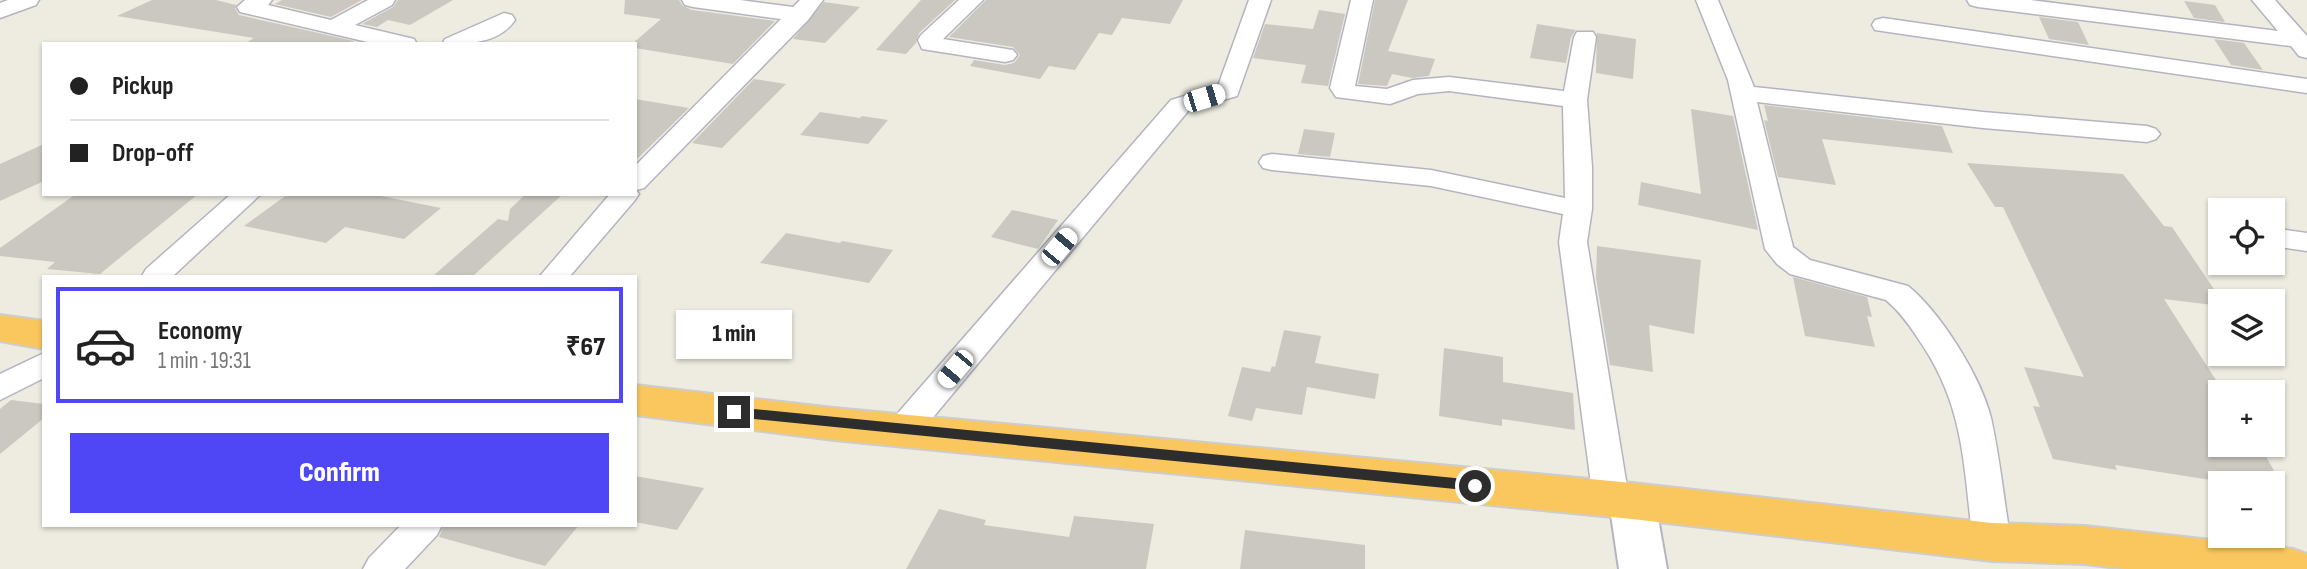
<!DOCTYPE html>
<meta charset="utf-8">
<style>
body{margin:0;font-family:"Sofia Sans Condensed",sans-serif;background:#f6f6f6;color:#222;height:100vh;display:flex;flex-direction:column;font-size:26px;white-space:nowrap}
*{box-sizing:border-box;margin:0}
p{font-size:23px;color:#767676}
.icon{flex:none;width:38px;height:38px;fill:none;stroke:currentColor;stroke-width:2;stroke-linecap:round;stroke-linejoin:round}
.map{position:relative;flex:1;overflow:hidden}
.side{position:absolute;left:42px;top:275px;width:595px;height:252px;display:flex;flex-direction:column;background:#fff;border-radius:0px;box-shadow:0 2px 5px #0004}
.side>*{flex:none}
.top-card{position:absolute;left:42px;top:42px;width:595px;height:154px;border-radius:0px;box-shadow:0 2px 5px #0004;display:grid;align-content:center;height:154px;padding:0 28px;background:#fff}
.controls{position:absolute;left:2208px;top:198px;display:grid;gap:14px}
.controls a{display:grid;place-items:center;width:77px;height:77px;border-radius:0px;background:#fff;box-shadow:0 2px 5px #0004;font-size:35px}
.end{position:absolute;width:32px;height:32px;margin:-16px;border:9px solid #2d2d2d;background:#fff;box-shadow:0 0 0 4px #fff}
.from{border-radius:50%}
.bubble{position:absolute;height:49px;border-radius:0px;background:#fff;box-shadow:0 2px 5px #0004;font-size:23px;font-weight:800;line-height:49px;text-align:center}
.car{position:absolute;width:21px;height:42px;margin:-21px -10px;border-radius:9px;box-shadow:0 0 5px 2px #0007;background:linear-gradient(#fff 24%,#345 0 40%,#fff 0 76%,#345 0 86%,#fff 0)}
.top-card b{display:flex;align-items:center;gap:24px;height:66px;font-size:26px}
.top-card b+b{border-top:2px solid #e0e0e0}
.top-card i{width:18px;height:18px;background:#222}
ul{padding:12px 0 0;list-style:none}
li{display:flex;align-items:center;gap:21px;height:116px;margin:0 14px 10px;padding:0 14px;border:4px solid transparent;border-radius:0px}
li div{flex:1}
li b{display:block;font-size:26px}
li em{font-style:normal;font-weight:800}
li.selected{border-color:#4f46f6}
li>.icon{width:63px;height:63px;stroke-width:1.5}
.cta{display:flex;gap:14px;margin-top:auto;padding:14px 28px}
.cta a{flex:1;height:80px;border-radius:0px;background:#4f46f6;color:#fff;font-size:28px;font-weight:800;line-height:80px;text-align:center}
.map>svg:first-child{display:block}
.building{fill:#cac8c0}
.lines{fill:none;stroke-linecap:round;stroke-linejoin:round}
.street-casing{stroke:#b4b4c0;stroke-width:3}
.secondary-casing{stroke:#b4b4c0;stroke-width:4}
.highway-casing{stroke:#cdcdcd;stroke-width:4}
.street{fill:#fff;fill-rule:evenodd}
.secondary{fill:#fff;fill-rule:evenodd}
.highway{fill:#fac75f;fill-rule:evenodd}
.route{fill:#2d2d2d}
</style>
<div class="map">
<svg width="2307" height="569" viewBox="0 0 2307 569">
<rect width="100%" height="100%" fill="#eeece1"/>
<g class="building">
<polygon points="152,0 216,0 236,5 235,8 239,15 354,41 350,44 244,44 254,38 117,16"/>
<polygon points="282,0 362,0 331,17 275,4"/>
<polygon points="398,0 453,0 410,25 388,20 377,27 362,24 393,7"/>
<polygon points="625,0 679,0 683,6 692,10 775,21 733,64 635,48 635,44 632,44 661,19 624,14"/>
<polygon points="921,0 955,0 919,33 916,43 906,54 876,50"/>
<polygon points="986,0 1183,0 1170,24 1122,18 1112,35 1099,33 1075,70 1049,66 1040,79 970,66 974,60 1005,65 1014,63 1020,55 1013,47 949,37"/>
<polygon points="1375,0 1408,0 1388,51 1435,59 1429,76 1412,78 1392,74 1387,86 1358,84"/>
<polygon points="2184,1 2215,5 2225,22 2194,18"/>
<polygon points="824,2 860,7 825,43 793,39"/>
<polygon points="1319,10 1345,14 1328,86 1301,83 1306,65 1253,58 1265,24 1313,29"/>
<polygon points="2039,17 2078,22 2089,45 2049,39"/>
<polygon points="1537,24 1576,30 1571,37 1566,63 1530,58"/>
<polygon points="1597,33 1636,39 1633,79 1596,73"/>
<polygon points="2214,39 2244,43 2263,70 2231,65"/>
<polygon points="754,79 786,84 722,148 692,143"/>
<polygon points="635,99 689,108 635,161"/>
<polygon points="1764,105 1942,126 1953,153 1822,139 1836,185 1778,177 1764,120 1768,121"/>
<polygon points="1691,109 1733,116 1758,230 1638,205 1641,182 1701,194"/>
<polygon points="820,112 860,118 862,116 888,120 868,144 800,135"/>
<polygon points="1304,129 1335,133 1330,157 1298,154"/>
<polygon points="44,144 44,181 0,201 0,164"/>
<polygon points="1967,163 2123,174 2164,226 2172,227 2222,301 2221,306 2164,299 2221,388 2221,444 2260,446 2281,483 2212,483 2211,480 2115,465 2117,470 2053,459 2033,406 2040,407 2024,367 2084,377 2003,207 1995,207"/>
<polygon points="76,194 198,194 100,274 47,269 55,262 0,256 0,248"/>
<polygon points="288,194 371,194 441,208 404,239 345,227 326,243 244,226"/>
<polygon points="526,194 563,194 473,276 433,276 498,219 508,221 510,209"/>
<polygon points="1012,210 1058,220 1038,249 991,237"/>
<polygon points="786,233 840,243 842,241 893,250 869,283 760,263"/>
<polygon points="1597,246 1701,260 1694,334 1649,325 1653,372 1610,365 1596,278"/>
<polygon points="1793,277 1867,297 1872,317 1867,316 1875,347 1805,336"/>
<polygon points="1284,330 1321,336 1315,363 1379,374 1375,399 1307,387 1302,415 1256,408 1252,421 1228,416 1242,367 1270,372 1272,366 1275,367"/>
<polygon points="1444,348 1503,357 1503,382 1573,393 1575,430 1502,419 1502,426 1439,416"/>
<polygon points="11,400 44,404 44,418 0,454 0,409"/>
<polygon points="635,476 704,488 677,530 635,522"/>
<polygon points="939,509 986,520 984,525 1069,537 1074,516 1154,524 1146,569 906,569"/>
<polygon points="444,525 579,525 545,566 439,537"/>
<polygon points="1245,530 1365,545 1365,569 1240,569"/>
</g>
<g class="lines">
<defs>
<g id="street">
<polygon points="8,0 39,0 36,5 0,18 0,3"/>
<polygon points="245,0 272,0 268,5 331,20 368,0 395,0 392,5 355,25 414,39 417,44 376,44 240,12 237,7"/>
<polygon points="682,0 740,0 793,7 800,0 823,0 808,20 644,188 636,190 639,194 635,200 570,276 540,276 610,194 635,194 635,166 781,19 693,7 685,5"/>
<polygon points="959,0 983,0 943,39 1013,50 1017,55 1013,60 1005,62 922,49 918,40 921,35"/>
<polygon points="1249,0 1271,0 1237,96 1189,110 915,439 903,442 891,439 886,430 891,421 1171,100 1218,86"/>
<polygon points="1351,0 1373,0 1355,86 1387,89 1413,80 1449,77 1564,91 1574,37 1577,32 1593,32 1596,37 1587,100 1592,167 1592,209 1587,242 1629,499 1624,509 1611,513 1598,509 1593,499 1559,242 1563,214 1431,186 1272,170 1263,168 1259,162 1263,156 1272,154 1431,170 1565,198 1563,106 1449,91 1418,94 1390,104 1336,97 1330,88"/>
<path d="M1696,0H1718L1754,87L1983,112L2147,126L2156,129L2160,134L2156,139L2147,142L1983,128L1757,102L1793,247L1810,260L1908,286C1941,313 1981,377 1991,418C2000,458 2004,501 2011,542L2005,552L1992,557L1979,552L1973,542C1963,463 1965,405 1917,337C1908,323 1899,311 1886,300L1790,274L1777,264L1765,249L1728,80Z"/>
<polygon points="1967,0 2031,0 2278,31 2252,0 2275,0 2307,36 2307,58 2299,56 2291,46 1978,7 1970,5"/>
<path d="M504,13L512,15L515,20C499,44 467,44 442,44L445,39Z"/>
<polygon points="1883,18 2307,79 2307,93 1875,30 1872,25 1875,20"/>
<polygon points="231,194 261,194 173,276 142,276 146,269"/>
<polygon points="2273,228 2307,233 2307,251 2273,246"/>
<polygon points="44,353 44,378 0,400 0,374"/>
<polygon points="401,525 442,525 437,535 405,569 363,569 369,558"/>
</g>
<polygon id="secondary" points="1632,483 1648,488 1655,501 1667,569 1619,569 1609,501 1616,488"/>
<g id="highway">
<polygon points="0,315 44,321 44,349 0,341"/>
<polygon points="635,385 834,408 1632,483 1992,523 2085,526 2293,549 2307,554 2307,569 2125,569 2085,564 1992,561 1632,519 834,440 635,415"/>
</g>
</defs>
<use href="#street" class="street-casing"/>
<use href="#secondary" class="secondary-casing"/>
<use href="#highway" class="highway-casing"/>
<use href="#street" class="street"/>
<use href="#secondary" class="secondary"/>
<use href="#highway" class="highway"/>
</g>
<polygon class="route" points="734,407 1475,480 1482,486 1475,491 734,417 728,412"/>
</svg>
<div class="controls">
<a><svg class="icon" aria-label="locate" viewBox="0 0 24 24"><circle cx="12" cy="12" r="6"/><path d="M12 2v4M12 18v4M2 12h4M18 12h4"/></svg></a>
<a><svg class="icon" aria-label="layers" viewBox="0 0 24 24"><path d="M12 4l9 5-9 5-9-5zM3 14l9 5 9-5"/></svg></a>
<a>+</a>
<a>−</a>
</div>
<i class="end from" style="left:1475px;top:486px"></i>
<i class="end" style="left:734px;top:412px"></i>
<div class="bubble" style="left:676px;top:310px;width:116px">1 min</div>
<i class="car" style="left:1204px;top:98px;rotate:73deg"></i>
<i class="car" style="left:1059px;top:247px;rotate:40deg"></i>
<i class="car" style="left:955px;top:369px;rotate:220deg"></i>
<div class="top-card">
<b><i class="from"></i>Pickup</b>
<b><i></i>Drop-off</b>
</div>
<section class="side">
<ul>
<li class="selected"><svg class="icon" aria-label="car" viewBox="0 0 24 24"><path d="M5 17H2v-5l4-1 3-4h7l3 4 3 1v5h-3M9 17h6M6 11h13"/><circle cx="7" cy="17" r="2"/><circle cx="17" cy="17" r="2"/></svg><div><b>Economy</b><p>1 min · 19:31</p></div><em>₹67</em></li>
</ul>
<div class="cta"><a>Confirm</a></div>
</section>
</div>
